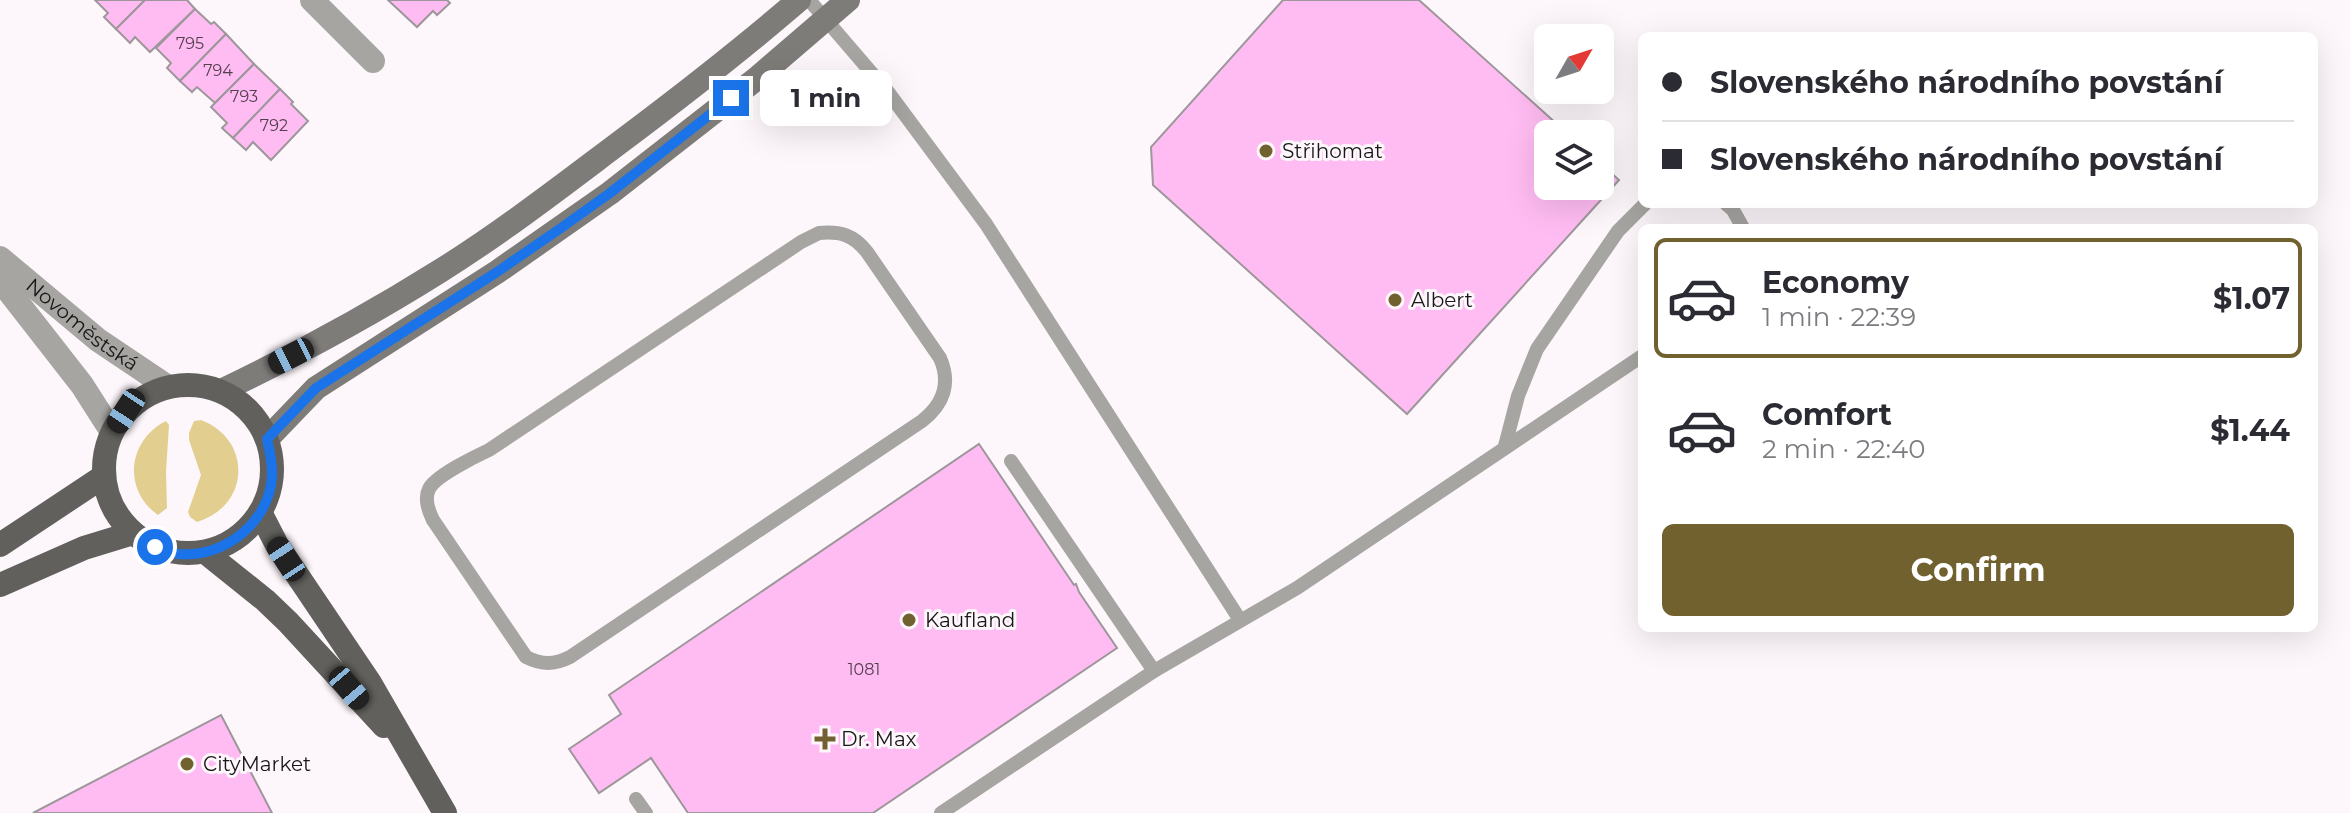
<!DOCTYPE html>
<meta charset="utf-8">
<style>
body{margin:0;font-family:Montserrat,sans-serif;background:#f7f7f7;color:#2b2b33;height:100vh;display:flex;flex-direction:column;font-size:30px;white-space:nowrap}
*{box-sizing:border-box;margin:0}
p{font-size:26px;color:#7c7c81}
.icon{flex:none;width:44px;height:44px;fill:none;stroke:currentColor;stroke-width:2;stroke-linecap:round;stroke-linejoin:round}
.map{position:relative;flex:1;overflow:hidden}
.side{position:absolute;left:1638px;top:224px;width:680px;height:408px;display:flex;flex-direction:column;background:#fff;border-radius:12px;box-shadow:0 8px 32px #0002}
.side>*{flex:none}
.banner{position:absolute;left:1638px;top:32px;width:680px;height:176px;border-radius:12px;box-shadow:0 8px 32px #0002;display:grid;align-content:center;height:176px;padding:0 24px;background:#fff}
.needle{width:52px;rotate:51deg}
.buttons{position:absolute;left:1534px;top:24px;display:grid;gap:16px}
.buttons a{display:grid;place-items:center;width:80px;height:80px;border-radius:12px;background:#fff;box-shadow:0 8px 32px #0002;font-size:40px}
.end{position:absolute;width:36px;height:36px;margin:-18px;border:10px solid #1a73e8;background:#fff;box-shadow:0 0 0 4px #fff}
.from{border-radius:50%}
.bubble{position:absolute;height:56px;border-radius:12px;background:#fff;box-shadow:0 8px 32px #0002;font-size:26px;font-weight:700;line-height:56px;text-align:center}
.car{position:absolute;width:24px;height:48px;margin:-24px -12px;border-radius:10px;box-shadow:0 0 6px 2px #0007;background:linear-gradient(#222 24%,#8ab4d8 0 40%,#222 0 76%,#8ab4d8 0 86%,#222 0)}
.banner b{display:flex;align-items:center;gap:28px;height:76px;font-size:30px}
.banner b+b{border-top:2px solid #e1e1e2}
.banner i{width:20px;height:20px;background:#2b2b33}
ul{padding:14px 0 0;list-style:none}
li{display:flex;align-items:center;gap:24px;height:120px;margin:0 16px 12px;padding:0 8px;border:4px solid transparent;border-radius:12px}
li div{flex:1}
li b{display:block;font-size:30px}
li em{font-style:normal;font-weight:700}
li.active{border-color:#70612e}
li>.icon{width:72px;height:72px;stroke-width:1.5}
.button{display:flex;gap:16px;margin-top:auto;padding:16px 24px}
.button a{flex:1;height:92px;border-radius:12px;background:#70612e;color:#fff;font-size:32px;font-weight:700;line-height:92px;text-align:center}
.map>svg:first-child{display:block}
.green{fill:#e2cf8f}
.building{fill:#ffbcf2;stroke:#9d979b;stroke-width:2}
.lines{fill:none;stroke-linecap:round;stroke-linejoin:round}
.lane{stroke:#a6a5a2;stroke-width:14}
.street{stroke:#a6a5a2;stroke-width:24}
.secondary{stroke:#7e7c79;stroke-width:24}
.primary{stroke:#61605c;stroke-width:24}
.route{stroke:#1a73e8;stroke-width:10}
.poi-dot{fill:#70612e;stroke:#fdf7fc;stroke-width:3}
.labels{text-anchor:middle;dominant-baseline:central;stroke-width:6;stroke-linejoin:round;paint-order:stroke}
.number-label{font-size:16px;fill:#52404e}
.poi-label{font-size:20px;fill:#181617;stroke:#fdf7fc;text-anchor:start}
.street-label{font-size:20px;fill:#181617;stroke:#fdf7fc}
</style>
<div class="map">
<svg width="2350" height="813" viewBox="0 0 2350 813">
<rect width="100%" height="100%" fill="#fdf7fc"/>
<g class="green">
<path d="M201,420C253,440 250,506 197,522L190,517L188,512L201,475L189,440V433L194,421Z"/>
<path d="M166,421L169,425L166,472L167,508L158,515C122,490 128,440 166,421Z"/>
</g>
<g class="building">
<polygon points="95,0 145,0 116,29 104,17 108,13"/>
<polygon points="145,0 187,0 195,9 150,52 135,37 130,43 116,29"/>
<polygon points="388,0 447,0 450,3 437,15 433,11 417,27"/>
<polygon points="1283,0 1419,0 1568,134 1548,134 1548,186 1600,186 1600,163 1619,180 1407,414 1153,185 1151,147"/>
<polygon points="195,9 211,24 214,22 226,34 180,81 167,68 171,63 156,48"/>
<polygon points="226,34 254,64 215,103 197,87 192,92 180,81"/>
<polygon points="254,64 280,89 233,138 222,128 227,123 211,107"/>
<polygon points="280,89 293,102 291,104 308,121 271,160 253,142 246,150 233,138"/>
<polygon points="979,444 1074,585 1076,584 1079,592 1117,648 873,813 688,813 651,758 599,793 569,749 621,714 609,695"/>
<polygon points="221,715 272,813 33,813"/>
</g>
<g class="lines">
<g class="lane">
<polyline points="809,0 888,92 986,224 1240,620"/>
<polyline points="1726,204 1733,210 1743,228"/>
<path d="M819,233C840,231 854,235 867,252L940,358C951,383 944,404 922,421L570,657C554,665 542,665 526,657L433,520C428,510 424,499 429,489C435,476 476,456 489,450L801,242Z"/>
<polyline points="1505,446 1518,396 1537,349 1618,231 1645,204"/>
<polyline points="1011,461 1154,671"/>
<polyline points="636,799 646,813"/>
<polyline points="941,813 1154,671 1297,588 1642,356"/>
</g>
<g class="street">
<polyline points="312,0 373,61"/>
<path id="s1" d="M0,258L98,340L168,387"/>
<polyline points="0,280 82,385 112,432"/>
</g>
<g class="secondary">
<path d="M221,391C296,355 370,315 440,271C504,231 563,185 623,140C683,95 742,49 799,0"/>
<polyline points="267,439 316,388 497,272 610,193 756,79 848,0"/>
</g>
<g class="primary">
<circle cx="188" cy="469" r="84"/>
<polyline points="261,514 277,545 370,683 445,813"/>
<polyline points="0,545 104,476"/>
<polyline points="205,552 265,600 288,622 384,726"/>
<polyline points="0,585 84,548 133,533"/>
</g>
</g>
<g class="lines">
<path class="route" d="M155,547C162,549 171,553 179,554C225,558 269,522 272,477C273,464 270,452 267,439L316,388L497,272L561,228L610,193L731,98"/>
</g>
<g class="poi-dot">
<circle cx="1266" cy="151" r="8"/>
<circle cx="1395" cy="300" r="8"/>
<circle cx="909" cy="620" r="8"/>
<path d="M821 727h8v8h8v8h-8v8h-8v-8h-8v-8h8z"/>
<circle cx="187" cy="764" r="8"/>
</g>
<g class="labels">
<g class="number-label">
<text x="190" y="43">795</text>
<text x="218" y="70">794</text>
<text x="244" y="96">793</text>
<text x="274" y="125">792</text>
<text x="864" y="669">1081</text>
</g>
<g class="poi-label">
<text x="1282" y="151">Střihomat</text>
<text x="1411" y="300">Albert</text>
<text x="925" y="620">Kaufland</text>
<text x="841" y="739">Dr. Max</text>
<text x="203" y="764">CityMarket</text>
</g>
<g class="street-label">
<text stroke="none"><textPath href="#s1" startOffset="106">Novoměstská</textPath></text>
</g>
</g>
</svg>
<div class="buttons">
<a><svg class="needle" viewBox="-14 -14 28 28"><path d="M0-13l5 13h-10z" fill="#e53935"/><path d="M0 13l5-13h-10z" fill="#7c7c81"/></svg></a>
<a><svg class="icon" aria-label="layers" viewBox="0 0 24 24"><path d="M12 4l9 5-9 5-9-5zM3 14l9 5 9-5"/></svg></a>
</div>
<i class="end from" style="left:155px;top:547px"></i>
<i class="end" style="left:731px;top:98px"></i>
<div class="bubble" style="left:760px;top:70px;width:132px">1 min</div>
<i class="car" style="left:291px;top:356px;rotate:243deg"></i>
<i class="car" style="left:126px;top:411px;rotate:213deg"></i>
<i class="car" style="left:286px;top:559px;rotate:327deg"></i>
<i class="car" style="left:349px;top:688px;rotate:140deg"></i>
<div class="banner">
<b><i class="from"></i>Slovenského národního povstání</b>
<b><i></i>Slovenského národního povstání</b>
</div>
<section class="side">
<ul>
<li class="active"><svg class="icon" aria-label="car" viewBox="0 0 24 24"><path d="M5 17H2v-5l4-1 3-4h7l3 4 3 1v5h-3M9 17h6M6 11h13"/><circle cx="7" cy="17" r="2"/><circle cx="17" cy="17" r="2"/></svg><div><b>Economy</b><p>1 min · 22:39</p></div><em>$1.07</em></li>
<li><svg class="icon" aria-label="car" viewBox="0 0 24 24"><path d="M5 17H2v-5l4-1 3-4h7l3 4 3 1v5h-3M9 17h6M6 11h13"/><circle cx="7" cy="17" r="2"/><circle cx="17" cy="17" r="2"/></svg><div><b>Comfort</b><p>2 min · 22:40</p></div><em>$1.44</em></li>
</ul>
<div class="button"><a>Confirm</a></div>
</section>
</div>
